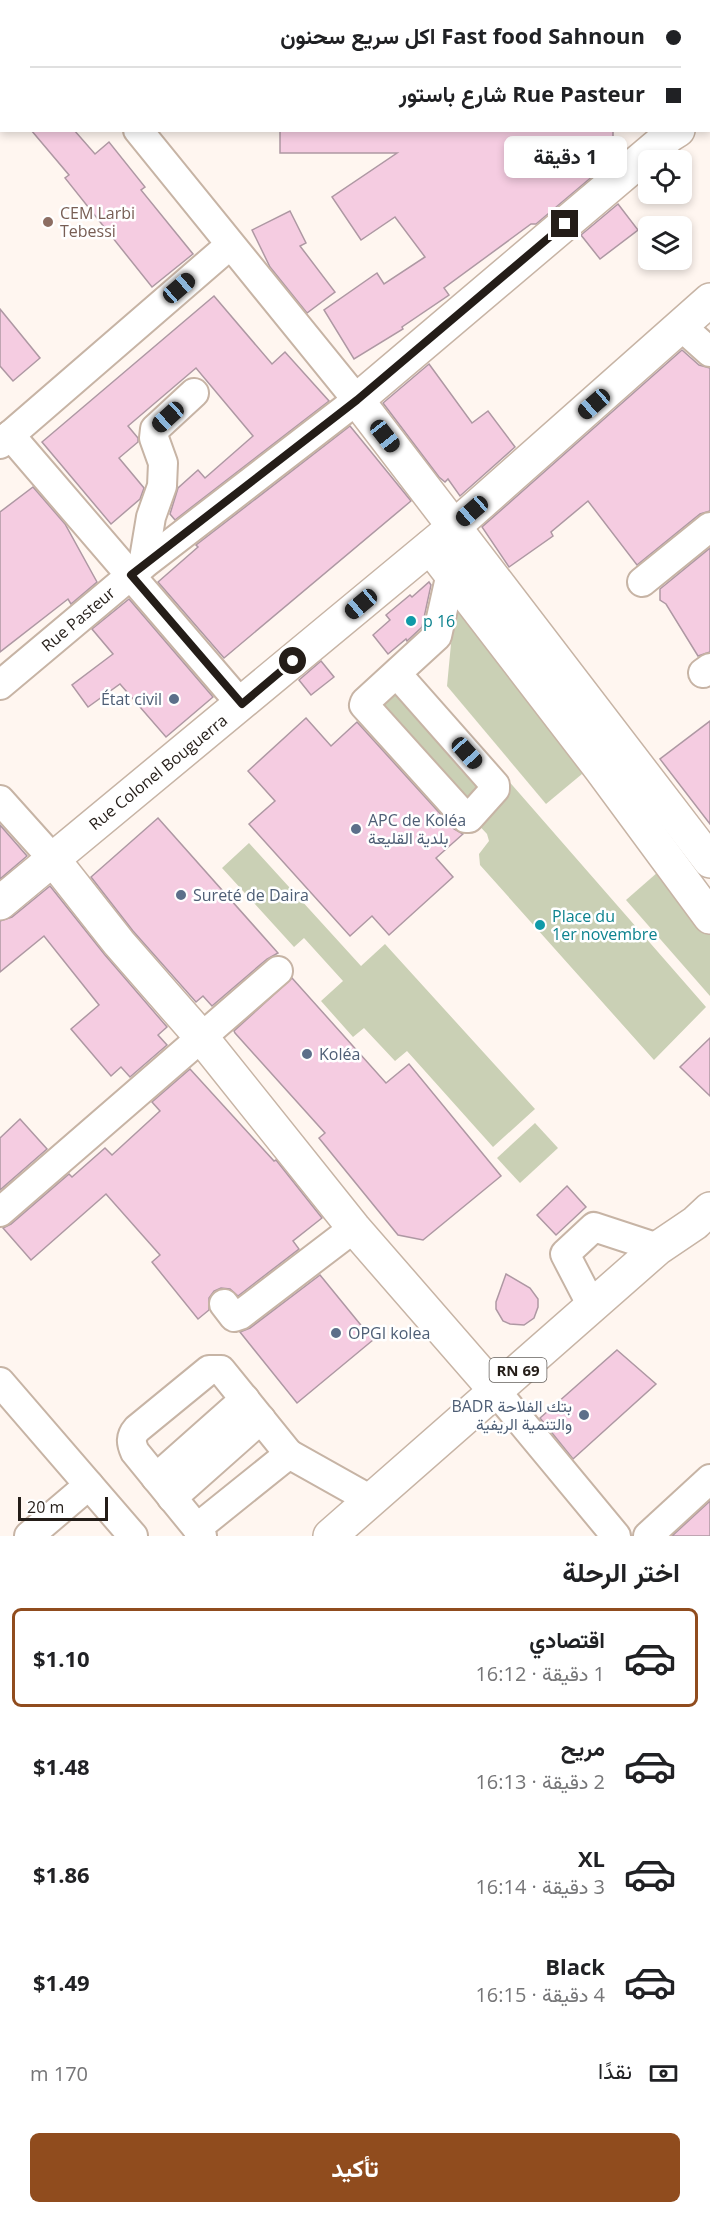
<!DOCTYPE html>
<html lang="ar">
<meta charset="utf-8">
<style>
body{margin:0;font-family:"Open Sans",Vazirmatn,sans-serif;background:#f6f6f6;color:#202124;direction:rtl;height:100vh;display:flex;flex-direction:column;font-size:22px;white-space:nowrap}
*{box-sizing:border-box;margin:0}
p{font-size:20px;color:#757577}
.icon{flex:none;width:33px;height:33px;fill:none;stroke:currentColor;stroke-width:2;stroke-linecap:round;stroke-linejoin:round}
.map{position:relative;height:1536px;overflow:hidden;direction:ltr}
.panel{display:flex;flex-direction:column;background:#fff;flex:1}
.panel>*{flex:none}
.top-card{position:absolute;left:0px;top:0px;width:711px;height:132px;box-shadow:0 3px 9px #0003;direction:rtl;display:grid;align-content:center;height:132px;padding:0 30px;background:#fff}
.buttons{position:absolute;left:638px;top:150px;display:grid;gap:12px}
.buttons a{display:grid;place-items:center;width:54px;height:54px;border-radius:9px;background:#fff;box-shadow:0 3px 9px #0003;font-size:30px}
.scale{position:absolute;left:18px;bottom:15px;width:90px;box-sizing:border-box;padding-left:6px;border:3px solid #241d18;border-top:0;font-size:16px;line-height:21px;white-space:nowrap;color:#241d18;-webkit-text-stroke:4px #fff;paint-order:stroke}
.end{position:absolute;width:27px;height:27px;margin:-14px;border:8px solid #241d18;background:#fff;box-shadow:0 0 0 3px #fff}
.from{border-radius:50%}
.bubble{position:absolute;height:42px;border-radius:9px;background:#fff;box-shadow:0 3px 9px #0003;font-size:20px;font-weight:700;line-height:42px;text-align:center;direction:rtl}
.car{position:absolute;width:18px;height:36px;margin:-18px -9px;border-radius:8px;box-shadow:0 0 4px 2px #0007;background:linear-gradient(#222 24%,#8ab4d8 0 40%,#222 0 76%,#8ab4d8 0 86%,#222 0)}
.top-card b{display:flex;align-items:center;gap:21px;height:57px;font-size:22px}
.top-card b+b{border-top:2px solid #e0e0e0}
.top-card i{width:15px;height:15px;background:#202124}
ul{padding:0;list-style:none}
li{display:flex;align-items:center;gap:18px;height:99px;margin:0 12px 9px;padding:0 18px;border:3px solid transparent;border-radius:9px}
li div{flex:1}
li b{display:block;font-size:22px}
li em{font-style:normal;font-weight:700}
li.selected{border-color:#904c1e}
li>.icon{width:54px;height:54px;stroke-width:1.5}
h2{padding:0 30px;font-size:27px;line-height:72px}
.pay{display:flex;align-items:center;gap:15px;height:66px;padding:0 30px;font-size:22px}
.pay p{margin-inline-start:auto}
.button{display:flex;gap:12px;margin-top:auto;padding:12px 30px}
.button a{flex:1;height:69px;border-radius:9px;background:#904c1e;color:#fff;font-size:24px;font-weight:700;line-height:69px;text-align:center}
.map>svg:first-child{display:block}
.green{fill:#cad0b5}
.building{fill:#f5cce1;stroke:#ae98a3;stroke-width:1.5}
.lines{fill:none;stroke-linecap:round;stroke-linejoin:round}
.minor-casing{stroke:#c7b4a5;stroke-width:32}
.major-casing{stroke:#c7b4a5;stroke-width:36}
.minor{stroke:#fff;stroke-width:28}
.major{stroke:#fff;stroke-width:33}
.route{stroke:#241d18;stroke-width:8}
.education-dot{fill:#8d6e63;stroke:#fff;stroke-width:2}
.culture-dot{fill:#0f9aa8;stroke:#fff;stroke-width:2}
.service-dot{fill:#5c6f8a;stroke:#fff;stroke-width:2}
.labels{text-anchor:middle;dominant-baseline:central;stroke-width:5;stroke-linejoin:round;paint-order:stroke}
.shield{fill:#fff;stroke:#66615d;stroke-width:1.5}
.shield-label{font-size:15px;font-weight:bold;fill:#241d18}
.education-label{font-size:16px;fill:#785e54;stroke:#fff;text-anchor:start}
.street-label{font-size:16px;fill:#241d18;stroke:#fff}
.culture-label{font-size:16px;fill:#0d838f;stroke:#fff;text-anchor:start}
.service-label{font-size:16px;fill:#4e5e75;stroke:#fff;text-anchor:start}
</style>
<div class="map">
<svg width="710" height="1536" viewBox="0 0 710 1536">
<rect width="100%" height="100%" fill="#fff6f0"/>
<g class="green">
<polygon points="455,602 588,769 546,804 447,686"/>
<polygon points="411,669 706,1007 654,1060 480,865 479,854 489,841 487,834 376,715 375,704"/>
<polygon points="249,843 361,966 385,944 535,1109 493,1147 407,1051 395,1061 364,1028 353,1037 321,1001 343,981 304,938 294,947 222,868"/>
<polygon points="658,872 710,932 710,996 626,900"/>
<polygon points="535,1123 558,1148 520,1183 497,1158"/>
</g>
<g class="building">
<polygon points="31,130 74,130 95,154 109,142 145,187 141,190 193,254 152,287 65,178 69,175"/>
<polygon points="280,130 613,130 613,159 536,224 531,224 444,288 449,295 402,327 403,329 354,359 324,310 377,273 384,284 425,257 395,217 361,240 332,197 397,153 280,153"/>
<polygon points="618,204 638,230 600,259 581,235"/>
<polygon points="290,211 306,243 300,246 335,292 307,313 270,267 252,230"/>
<polygon points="214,296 272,364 285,352 329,401 175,520 170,514 178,488 198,470 205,478 253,436 196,368 128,426 138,438 138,442 119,458 144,488 140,499 111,524 42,442"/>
<polygon points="0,309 40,358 13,381 0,366"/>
<polygon points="682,350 699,365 710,368 710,511 700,514 637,565 588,501 551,532 553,536 509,567 482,527"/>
<polygon points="429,364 472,423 488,411 515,447 460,496 448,479 445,482 439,477 383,403"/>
<polygon points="350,426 411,501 224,658 158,582 198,547 196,545"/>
<polygon points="33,487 65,524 97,582 71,604 68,599 0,652 0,512"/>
<polygon points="710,548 710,652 698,656 666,604 660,600 660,589"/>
<polygon points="429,582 431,585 422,627 407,641 406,639 388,654 373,635 390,620 386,615 410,595 412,597"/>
<polygon points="129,599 213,697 166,737 120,684 88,707 72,685 113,654 92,629"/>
<polygon points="321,661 334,677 311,695 299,680"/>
<polygon points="306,718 331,746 357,722 454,829 463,834 436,858 453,877 389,935 372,916 350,936 249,824 275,801 248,771"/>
<polygon points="710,721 710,824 660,759"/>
<polygon points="158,818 278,953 267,959 212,1006 203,996 196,1002 133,931 91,877"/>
<polygon points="0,825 27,856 0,879"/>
<polygon points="50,886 105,955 167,1027 158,1035 167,1045 130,1077 121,1067 111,1076 71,1029 99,1005 44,936 0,972 0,921 12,917"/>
<polygon points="292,978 386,1083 409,1064 501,1176 423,1240 398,1235 319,1138 325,1133 235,1033 234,1031"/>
<polygon points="710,1038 710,1096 680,1067"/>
<polygon points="190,1069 274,1161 276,1160 322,1218 293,1241 299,1249 238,1296 230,1289 221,1288 214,1291 209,1298 209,1310 198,1319 152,1262 160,1255 106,1194 31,1260 3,1228 11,1224 69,1174 72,1177 105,1148 112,1155 160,1111 152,1102"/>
<polygon points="20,1119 47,1149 0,1190 0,1138"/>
<polygon points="567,1186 586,1207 556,1235 537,1215"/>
<polygon points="506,1274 530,1288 538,1299 538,1307 534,1318 524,1325 510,1324 503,1321 496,1309 496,1302"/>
<polygon points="320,1275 373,1340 297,1403 240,1332 250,1328"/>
<polygon points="617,1350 656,1384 573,1459 540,1418"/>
<polygon points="710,1501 710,1536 672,1536"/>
</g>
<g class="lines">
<defs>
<g id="minor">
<polyline points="101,2 101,0"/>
<polyline points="420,2 420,0"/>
<polyline points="0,60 2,61"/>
<polyline points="682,327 710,352"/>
<polyline points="10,435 241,704"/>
<polyline points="0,444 230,245"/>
<polyline points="143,565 151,517 162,486 163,463 154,438 155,429 194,393"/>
<polyline points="642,582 710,527"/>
<polyline points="703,673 710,668"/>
<polyline points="397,674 495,785 495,789 469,818 466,818 364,705 365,702 437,636 451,573"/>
<polyline points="0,685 143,565 357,400 138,130"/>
<polyline points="0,800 52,858"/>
<polyline points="0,1212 278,971"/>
<polyline points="224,1304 234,1317 240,1315 354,1228"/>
<polyline points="592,1306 565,1254 594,1227 658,1248"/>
<polyline points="0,1382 133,1536"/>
<polyline points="495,1390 616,1536"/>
<polyline points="156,1478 245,1399"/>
<polyline points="172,1498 261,1419"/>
<path d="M197,1528L135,1452C131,1443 130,1437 137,1429L209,1370H221L289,1454"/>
<polyline points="29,1536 89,1485"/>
<polyline points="202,1536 197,1528 289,1454 371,1500"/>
<polyline points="648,1536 710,1479"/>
</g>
<g id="major">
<polyline points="688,0 688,2"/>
<polyline points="710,111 710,114"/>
<polyline points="678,130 670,135 357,400 710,861"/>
<polyline points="430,547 600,768 710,917"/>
<polyline points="52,858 119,943 202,1038 354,1228 495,1390"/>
<polyline points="0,903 455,526 710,300"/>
<polyline points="330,1536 658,1248 695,1223 710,1209"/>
</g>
</defs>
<use href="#minor" class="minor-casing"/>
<use href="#major" class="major-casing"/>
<use href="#minor" class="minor"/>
<use href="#major" class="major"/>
</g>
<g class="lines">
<polyline class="route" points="293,661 242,704 131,575 357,400 565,224"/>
</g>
<circle class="education-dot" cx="48" cy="222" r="6"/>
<g class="culture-dot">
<circle cx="411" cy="621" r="6"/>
<circle cx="540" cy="925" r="6"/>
</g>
<g class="service-dot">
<circle cx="174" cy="699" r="6"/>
<circle cx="356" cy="829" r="6"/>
<circle cx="181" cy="895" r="6"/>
<circle cx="307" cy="1054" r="6"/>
<circle cx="336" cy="1333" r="6"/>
<circle cx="584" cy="1415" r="6"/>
</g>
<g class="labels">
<rect class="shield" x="489.5" y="1358" width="57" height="24" rx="4.5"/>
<g class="shield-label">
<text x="518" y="1370">RN 69</text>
</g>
<g class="education-label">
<text x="60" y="213">CEM Larbi<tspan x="60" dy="18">Tebessi</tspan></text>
</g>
<g class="street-label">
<text transform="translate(78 619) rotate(-40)">Rue Pasteur</text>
<text transform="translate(158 772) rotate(-39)">Rue Colonel Bouguerra</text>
</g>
<g class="culture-label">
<text x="423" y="621">p 16</text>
<text x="552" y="916">Place du<tspan x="552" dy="18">1er novembre</tspan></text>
</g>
<g class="service-label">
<text x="162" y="699" text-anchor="end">État civil</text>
<text x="368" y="820">APC de Koléa<tspan x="368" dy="18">بلدية القليعة</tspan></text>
<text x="193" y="895">Sureté de Daira</text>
<text x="319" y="1054">Koléa</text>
<text x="348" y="1333">OPGI kolea</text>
<text x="572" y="1406" text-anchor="end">BADR بتك الفلاحة<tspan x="572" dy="18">والتنمية الريفية</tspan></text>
</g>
</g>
</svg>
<div class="buttons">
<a><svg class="icon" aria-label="locate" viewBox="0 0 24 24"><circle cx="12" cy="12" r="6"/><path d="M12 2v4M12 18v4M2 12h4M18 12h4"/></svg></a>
<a><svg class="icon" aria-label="layers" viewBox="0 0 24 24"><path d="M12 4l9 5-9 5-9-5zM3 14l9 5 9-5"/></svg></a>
</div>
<div class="scale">20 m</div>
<i class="end from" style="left:293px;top:661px"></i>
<i class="end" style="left:565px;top:224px"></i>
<div class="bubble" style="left:504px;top:136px;width:123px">1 دقيقة</div>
<i class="car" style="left:179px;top:288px;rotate:49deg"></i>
<i class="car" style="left:594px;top:404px;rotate:229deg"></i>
<i class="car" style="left:168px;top:417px;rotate:228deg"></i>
<i class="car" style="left:385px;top:436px;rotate:142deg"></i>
<i class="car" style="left:472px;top:511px;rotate:229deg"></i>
<i class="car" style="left:361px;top:604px;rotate:230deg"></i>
<i class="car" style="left:467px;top:753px;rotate:138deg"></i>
<div class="top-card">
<b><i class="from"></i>Fast food Sahnoun اكل سريع سحنون</b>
<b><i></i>Rue Pasteur شارع باستور</b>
</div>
</div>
<section class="panel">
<h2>اختر الرحلة</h2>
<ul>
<li class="selected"><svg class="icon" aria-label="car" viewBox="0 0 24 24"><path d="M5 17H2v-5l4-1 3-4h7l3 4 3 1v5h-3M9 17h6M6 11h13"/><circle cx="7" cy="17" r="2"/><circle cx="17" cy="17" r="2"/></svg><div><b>اقتصادي</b><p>1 دقيقة · 16:12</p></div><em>$1.10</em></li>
<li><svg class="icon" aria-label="car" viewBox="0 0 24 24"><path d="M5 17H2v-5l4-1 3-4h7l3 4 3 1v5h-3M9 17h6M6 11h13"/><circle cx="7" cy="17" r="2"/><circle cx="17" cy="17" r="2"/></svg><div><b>مريح</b><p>2 دقيقة · 16:13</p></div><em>$1.48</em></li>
<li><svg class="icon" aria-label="car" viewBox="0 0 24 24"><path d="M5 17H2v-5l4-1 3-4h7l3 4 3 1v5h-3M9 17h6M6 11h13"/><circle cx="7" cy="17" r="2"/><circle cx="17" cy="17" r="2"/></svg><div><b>XL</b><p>3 دقيقة · 16:14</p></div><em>$1.86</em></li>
<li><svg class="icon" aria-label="car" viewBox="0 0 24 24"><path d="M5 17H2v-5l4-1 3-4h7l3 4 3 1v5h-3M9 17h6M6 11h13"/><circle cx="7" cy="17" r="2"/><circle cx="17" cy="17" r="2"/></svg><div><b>Black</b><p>4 دقيقة · 16:15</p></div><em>$1.49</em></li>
</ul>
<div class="pay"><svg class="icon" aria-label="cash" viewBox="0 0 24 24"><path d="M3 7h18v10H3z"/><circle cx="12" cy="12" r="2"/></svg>نقدًا<p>170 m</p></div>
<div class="button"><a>تأكيد</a></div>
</section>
